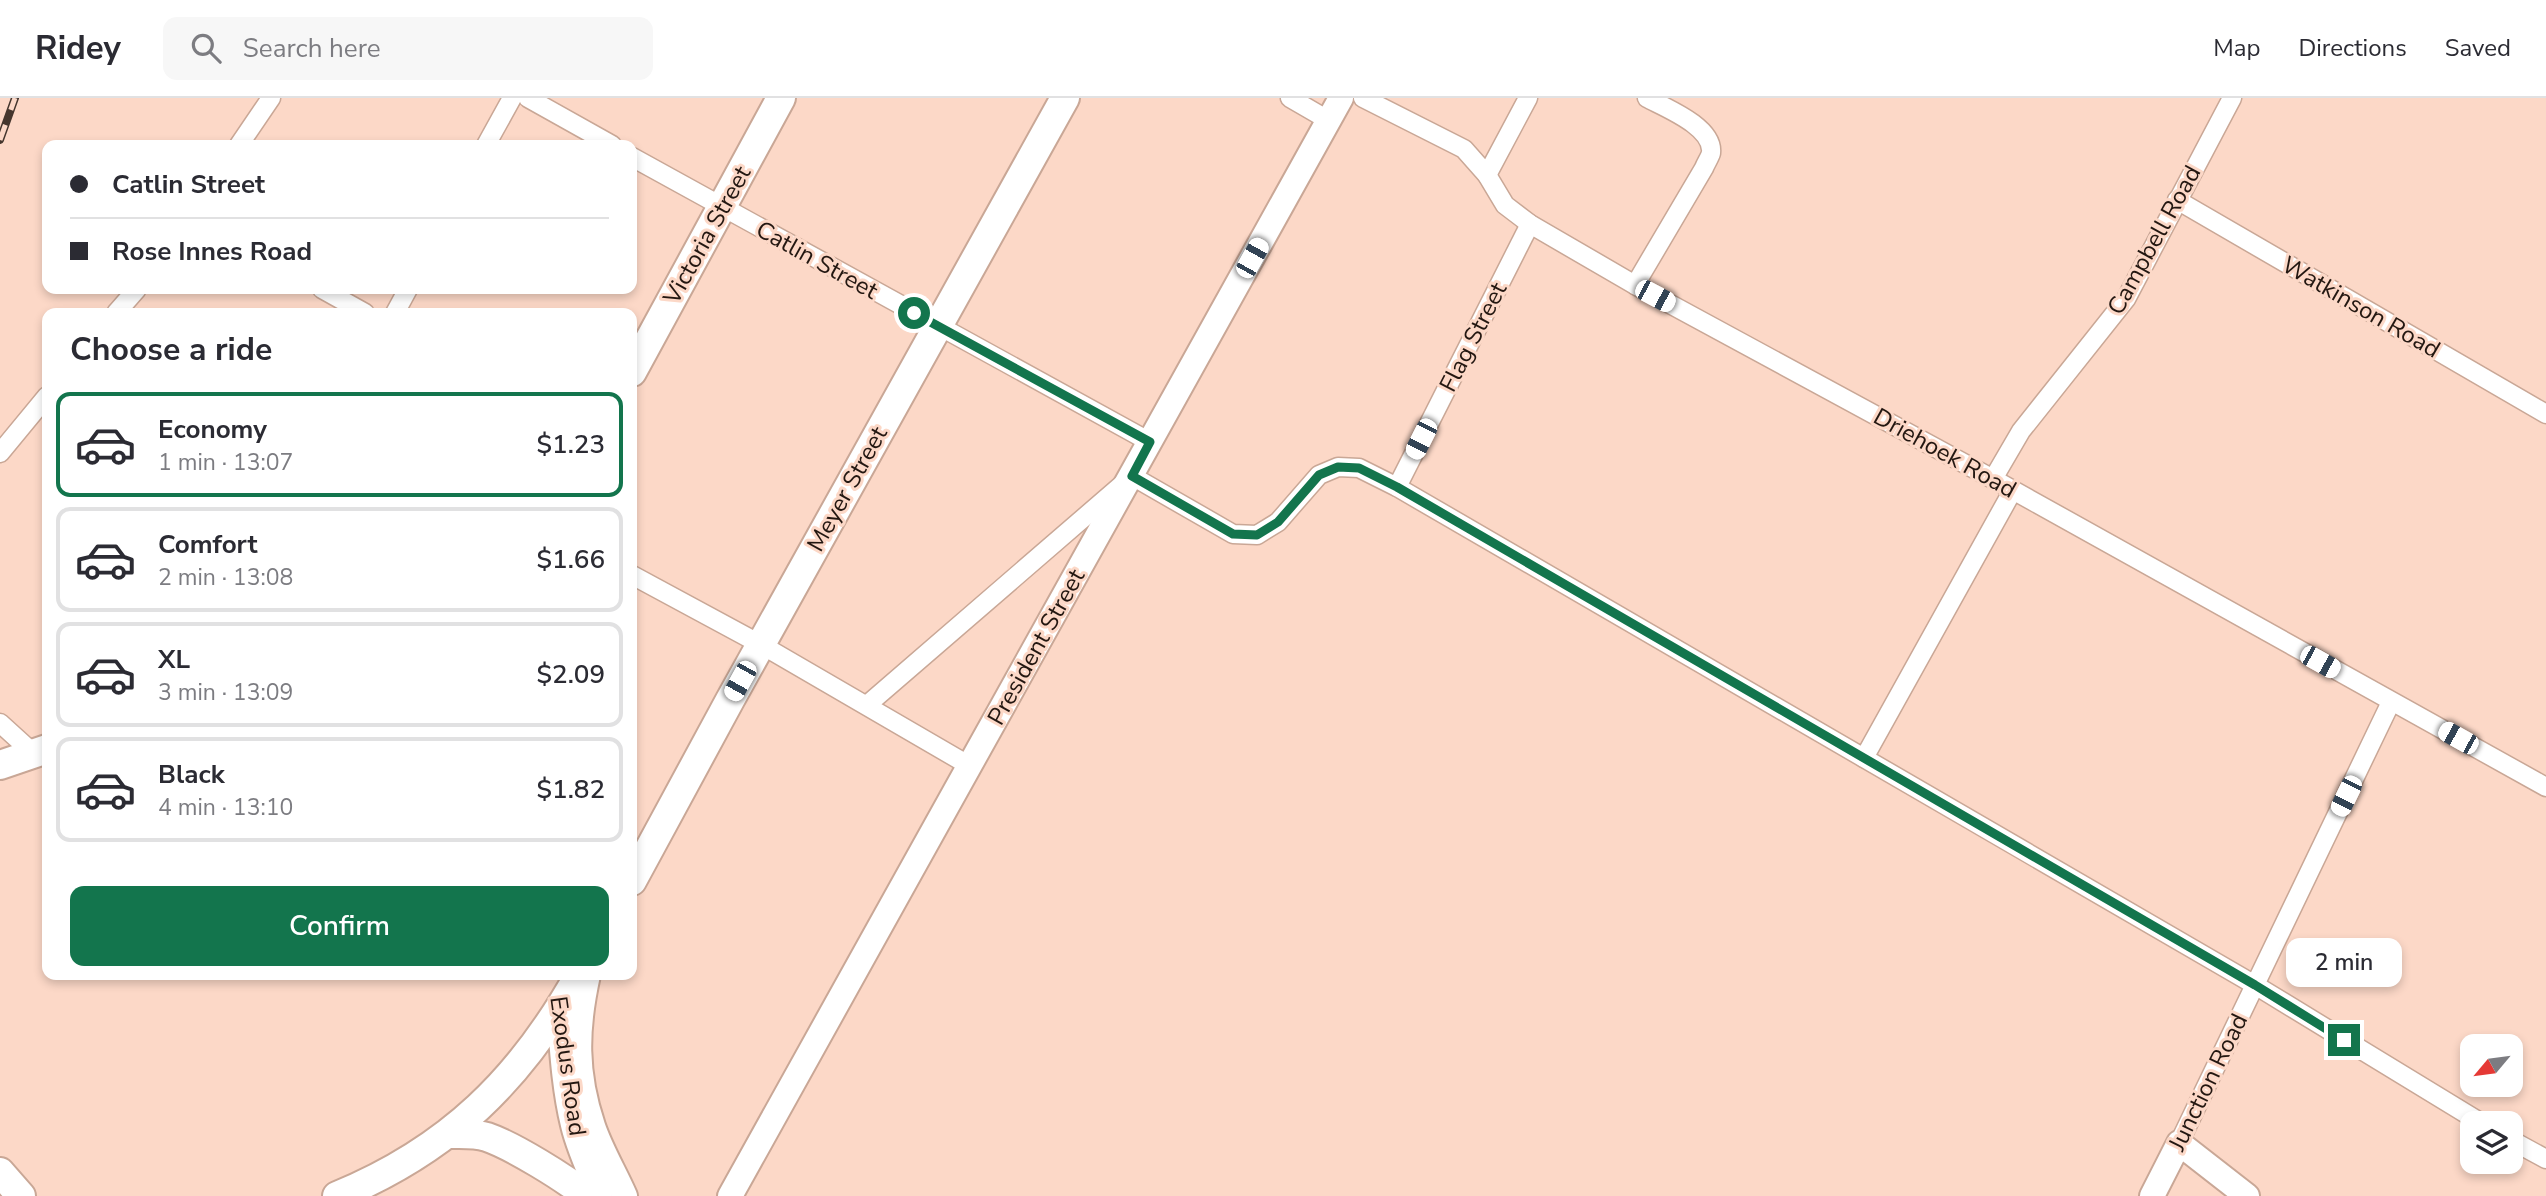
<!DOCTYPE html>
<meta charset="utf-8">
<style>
body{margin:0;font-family:"Nunito Sans",sans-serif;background:#f7f7f7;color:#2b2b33;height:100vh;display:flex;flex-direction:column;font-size:26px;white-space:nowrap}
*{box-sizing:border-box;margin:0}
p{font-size:23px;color:#7c7c81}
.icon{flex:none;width:38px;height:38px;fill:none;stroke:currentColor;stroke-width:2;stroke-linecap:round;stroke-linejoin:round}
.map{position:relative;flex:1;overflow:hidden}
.sheet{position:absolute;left:42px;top:210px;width:595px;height:672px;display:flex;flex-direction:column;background:#fff;border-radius:14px;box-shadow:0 4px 10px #0003}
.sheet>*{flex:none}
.guide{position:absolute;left:42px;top:42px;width:595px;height:154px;border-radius:14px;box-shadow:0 4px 10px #0003;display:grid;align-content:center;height:154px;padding:0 28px;background:#fff}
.needle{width:46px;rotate:241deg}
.fabs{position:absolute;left:2460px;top:936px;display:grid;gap:14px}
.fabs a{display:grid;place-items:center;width:63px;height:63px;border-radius:14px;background:#fff;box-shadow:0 4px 10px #0003;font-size:35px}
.end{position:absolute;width:32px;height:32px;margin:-16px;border:9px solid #13754d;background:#fff;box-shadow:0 0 0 4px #fff}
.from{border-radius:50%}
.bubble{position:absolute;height:49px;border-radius:14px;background:#fff;box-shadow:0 4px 10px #0003;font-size:23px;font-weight:600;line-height:49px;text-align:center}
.car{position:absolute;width:21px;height:42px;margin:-21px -10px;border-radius:9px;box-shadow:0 0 5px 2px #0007;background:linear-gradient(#fff 24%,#345 0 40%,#fff 0 76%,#345 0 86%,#fff 0)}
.guide b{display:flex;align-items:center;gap:24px;height:66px;font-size:26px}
.guide b+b{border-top:2px solid #e1e1e2}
.guide i{width:18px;height:18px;background:#2b2b33}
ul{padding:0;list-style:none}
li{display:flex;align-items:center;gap:21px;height:105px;margin:0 14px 10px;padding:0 14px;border:4px solid #e1e1e2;border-radius:14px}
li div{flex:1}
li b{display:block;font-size:26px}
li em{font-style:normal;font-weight:600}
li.selected{border-color:#13754d}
li>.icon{width:63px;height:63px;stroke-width:1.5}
h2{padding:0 28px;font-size:32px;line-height:84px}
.primary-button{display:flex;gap:14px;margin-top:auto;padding:14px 28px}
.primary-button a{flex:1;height:80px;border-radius:14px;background:#13754d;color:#fff;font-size:28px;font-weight:600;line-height:80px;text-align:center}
header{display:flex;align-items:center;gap:42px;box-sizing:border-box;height:98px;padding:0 35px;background:#fff;border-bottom:2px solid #e1e1e2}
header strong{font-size:33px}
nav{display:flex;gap:38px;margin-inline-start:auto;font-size:24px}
.search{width:490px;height:63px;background:#f7f7f7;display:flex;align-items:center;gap:18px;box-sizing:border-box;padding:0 24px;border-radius:14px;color:#7c7c81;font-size:26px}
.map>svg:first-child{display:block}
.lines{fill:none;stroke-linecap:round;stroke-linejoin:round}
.street-casing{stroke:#c9a796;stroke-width:21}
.secondary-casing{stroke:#c9a796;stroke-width:28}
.primary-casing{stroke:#c9a796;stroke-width:32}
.street{stroke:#fff;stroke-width:18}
.secondary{stroke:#fff;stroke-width:24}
.primary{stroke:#fff;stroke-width:28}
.rail-casing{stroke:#45362e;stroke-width:8}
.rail{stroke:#fcd8c7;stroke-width:5;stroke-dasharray:16;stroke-linecap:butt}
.route{stroke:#13754d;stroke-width:9}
.labels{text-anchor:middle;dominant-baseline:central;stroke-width:6;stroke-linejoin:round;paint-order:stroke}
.street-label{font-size:24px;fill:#231711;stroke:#fcd8c7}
</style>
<header>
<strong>Ridey</strong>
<div class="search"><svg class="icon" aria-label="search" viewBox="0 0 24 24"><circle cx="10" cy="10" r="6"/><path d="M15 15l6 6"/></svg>Search here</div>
<nav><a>Map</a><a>Directions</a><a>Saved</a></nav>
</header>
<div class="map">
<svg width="2546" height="1098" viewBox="0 0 2546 1098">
<rect width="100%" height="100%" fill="#fcd8c7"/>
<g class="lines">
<defs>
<g id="street">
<polyline points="528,0 612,47"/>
<polyline points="1290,0 1328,22"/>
<polyline points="1363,0 1464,51 1487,77 1505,107 1530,126 1635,187 1993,381 2546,689"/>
<polyline points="239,47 271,0"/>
<polyline points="486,47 512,0"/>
<polyline points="632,59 1150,344"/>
<polyline points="1487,77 1528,0"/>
<polyline points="2177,102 2546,316"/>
<path d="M1635,187L1704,70C1706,65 1710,59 1711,55C1714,29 1666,10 1647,0"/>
<polyline points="322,191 365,215"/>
<polyline points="116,215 137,191"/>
<polyline points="395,215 408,191"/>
<polyline points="0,355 47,298"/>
<polyline points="1993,381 2021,333 2126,201 2232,0"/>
<polyline points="1397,389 1530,126"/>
<polyline points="632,477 760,546 970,668"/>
<polyline points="867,607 1132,378 1233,436 1257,437 1278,424 1319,377 1338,369 1359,370 1397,389 2255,887 2483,1026"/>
<polyline points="0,625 33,655"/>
<polyline points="1864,660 2013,392"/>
<polyline points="2511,1042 2546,1061"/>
<polyline points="2179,1045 2391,604"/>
</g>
<g id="secondary">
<path d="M588,877C576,931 575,975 593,1028C601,1052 615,1075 625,1098"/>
<path d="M559,914C562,952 564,990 573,1027C579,1052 590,1075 600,1098"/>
<polyline points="730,1098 1341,0"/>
<polyline points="2152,1098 2179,1045 2247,1098"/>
</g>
<g id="primary">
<polyline points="632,274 781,0"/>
<polyline points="0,667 47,651"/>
<polyline points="632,783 730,602 1065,0"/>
<path d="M449,1036C462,1036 475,1035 487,1039C513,1048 565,1080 587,1098"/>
<polyline points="0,1074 21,1098"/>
<path d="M337,1098C449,1052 521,981 579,877"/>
</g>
</defs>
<use href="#street" class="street-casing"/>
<use href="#secondary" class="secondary-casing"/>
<use href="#primary" class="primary-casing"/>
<use href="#street" class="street"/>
<use href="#secondary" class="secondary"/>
<use href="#primary" class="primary"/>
<defs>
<polyline id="rail" points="0,42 15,0"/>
</defs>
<use href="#rail" class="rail-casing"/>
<use href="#rail" class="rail"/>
</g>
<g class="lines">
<polyline class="route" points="914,215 1150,344 1132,378 1233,436 1257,437 1278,424 1319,377 1338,369 1359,370 1397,389 2255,887 2344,942"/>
</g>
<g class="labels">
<g class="street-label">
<text transform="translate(707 137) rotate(-61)">Victoria Street</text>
<text transform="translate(2154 142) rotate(-61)">Campbell Road</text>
<text transform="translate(817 162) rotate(29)">Catlin Street</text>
<text transform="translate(2361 209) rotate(30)">Watkinson Road</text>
<text transform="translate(1473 239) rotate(-63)">Flag Street</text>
<text transform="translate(1945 355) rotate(29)">Driehoek Road</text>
<text transform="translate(847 391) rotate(-61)">Meyer Street</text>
<text transform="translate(1036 549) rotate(-61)">President Street</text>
<text transform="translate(568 968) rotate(82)">Exodus Road</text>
<text transform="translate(2208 984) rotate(-64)">Junction Road</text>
</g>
</g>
</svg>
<div class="fabs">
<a><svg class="needle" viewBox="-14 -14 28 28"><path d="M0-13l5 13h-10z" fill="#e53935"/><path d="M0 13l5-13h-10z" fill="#7c7c81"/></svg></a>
<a><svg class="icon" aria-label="layers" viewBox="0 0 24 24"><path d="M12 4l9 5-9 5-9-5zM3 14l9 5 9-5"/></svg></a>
</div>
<i class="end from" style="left:914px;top:215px"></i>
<i class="end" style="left:2344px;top:942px"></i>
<div class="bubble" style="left:2286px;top:840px;width:116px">2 min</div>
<i class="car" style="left:1252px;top:160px;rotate:29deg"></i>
<i class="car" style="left:1655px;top:198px;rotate:118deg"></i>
<i class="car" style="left:1421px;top:341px;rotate:207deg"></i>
<i class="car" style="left:2320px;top:564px;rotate:119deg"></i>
<i class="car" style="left:740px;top:583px;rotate:209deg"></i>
<i class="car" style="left:2458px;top:640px;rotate:299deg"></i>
<i class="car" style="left:2346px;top:698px;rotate:206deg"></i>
<div class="guide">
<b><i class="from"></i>Catlin Street</b>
<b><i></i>Rose Innes Road</b>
</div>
<section class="sheet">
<h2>Choose a ride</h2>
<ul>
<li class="selected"><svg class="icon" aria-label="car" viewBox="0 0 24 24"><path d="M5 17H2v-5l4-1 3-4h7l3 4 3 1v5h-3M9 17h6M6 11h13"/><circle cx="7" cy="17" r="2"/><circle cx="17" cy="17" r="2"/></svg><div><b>Economy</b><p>1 min · 13:07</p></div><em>$1.23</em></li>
<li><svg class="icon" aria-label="car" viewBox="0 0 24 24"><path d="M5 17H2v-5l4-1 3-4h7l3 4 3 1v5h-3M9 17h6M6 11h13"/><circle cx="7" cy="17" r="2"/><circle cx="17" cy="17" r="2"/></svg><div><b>Comfort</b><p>2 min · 13:08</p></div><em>$1.66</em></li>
<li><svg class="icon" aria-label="car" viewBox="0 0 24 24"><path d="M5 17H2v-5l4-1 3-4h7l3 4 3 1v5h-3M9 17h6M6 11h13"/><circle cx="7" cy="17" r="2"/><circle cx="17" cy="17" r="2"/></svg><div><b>XL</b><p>3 min · 13:09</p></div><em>$2.09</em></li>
<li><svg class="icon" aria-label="car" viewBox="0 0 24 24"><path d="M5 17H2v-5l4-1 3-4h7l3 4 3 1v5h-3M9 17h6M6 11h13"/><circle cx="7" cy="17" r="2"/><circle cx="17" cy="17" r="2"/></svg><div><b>Black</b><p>4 min · 13:10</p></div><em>$1.82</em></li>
</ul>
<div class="primary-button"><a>Confirm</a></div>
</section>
</div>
